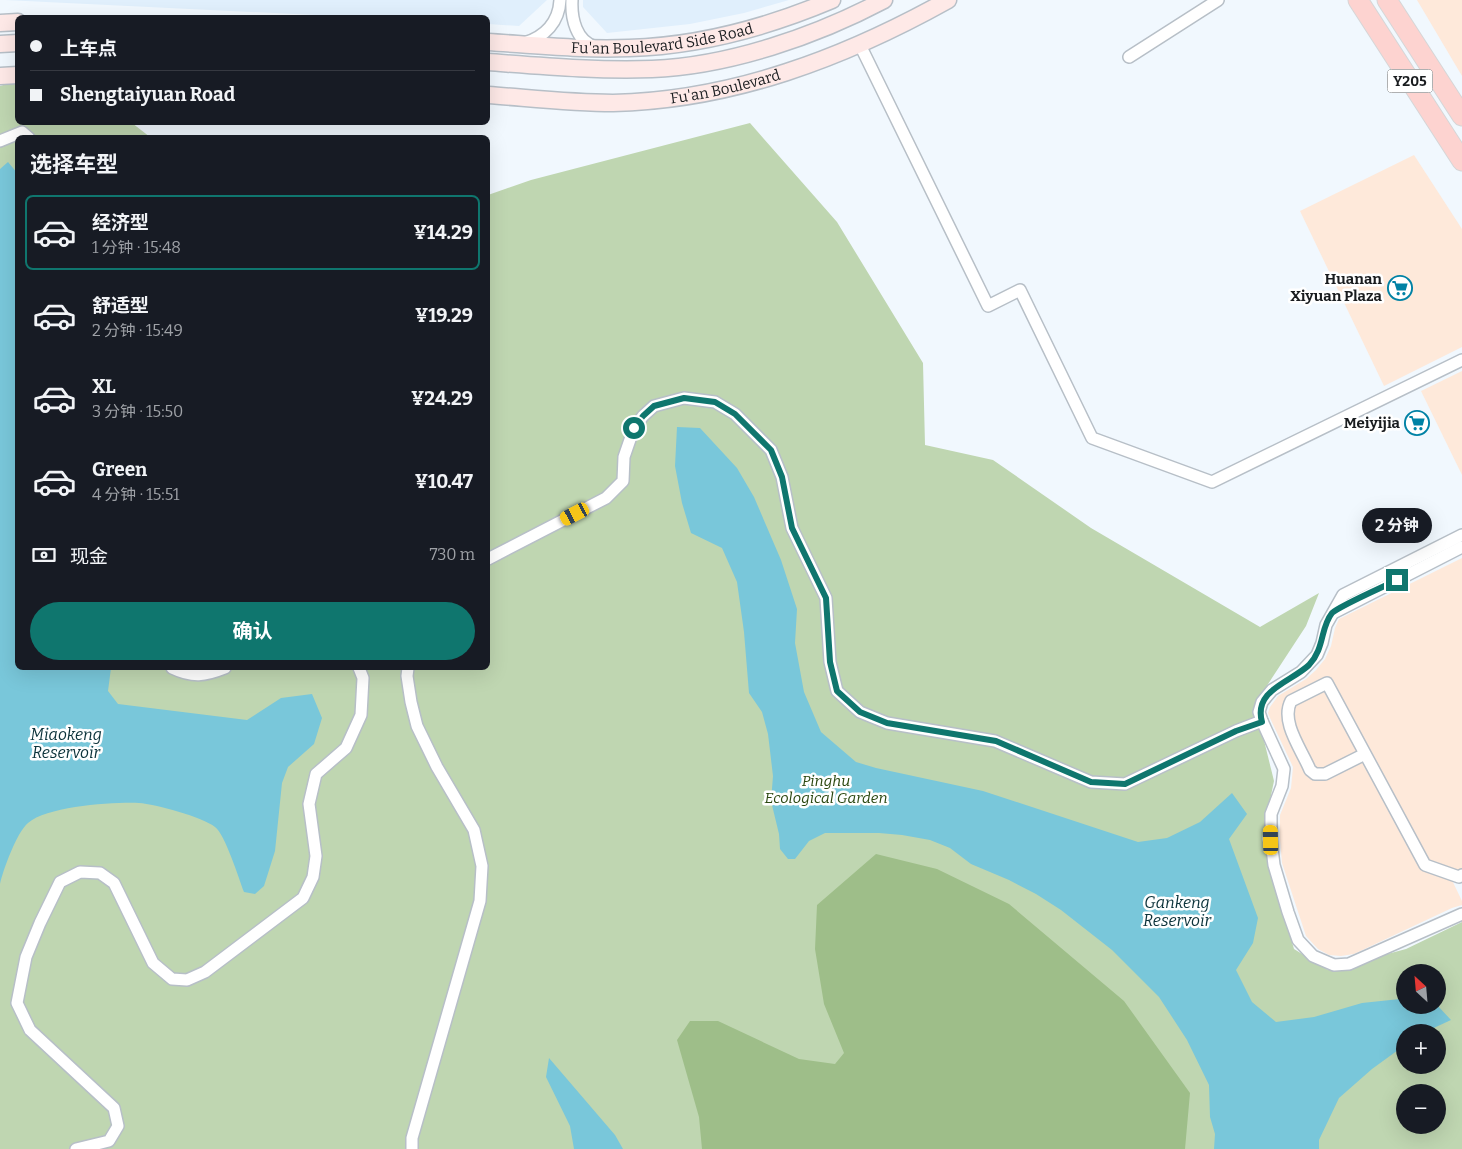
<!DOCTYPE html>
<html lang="zh">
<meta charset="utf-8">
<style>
body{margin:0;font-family:Bitter,"Noto Sans SC",serif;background:#242831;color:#f1f3f6;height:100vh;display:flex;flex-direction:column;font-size:19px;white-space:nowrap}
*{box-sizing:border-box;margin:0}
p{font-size:16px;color:#9ea1a6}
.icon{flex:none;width:28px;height:28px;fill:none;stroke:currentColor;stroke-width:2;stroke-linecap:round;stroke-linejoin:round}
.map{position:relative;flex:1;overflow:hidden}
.sheet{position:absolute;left:15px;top:135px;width:475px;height:535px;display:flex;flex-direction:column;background:#171b24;border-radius:8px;box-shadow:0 5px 20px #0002}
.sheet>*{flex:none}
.banner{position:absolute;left:15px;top:15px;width:475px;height:110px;border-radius:8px;box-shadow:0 5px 20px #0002;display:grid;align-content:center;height:110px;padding:0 15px;background:#171b24}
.needle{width:32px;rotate:334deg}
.fabs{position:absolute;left:1396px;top:964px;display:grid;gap:10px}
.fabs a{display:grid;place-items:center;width:50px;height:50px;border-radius:50%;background:#171b24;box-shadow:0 5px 20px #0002;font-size:25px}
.end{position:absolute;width:22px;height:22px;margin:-11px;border:6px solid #0f766e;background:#fff;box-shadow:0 0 0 2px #fff}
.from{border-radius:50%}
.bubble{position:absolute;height:35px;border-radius:18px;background:#171b24;box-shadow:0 5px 20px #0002;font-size:16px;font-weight:700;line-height:35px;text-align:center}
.car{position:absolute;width:15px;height:30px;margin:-15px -8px;border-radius:6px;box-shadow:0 0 4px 1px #0007;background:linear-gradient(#f5c518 24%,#345 0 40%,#f5c518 0 76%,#345 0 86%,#f5c518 0)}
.banner b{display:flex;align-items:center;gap:18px;height:48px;font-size:19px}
.banner b+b{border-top:1px solid #363941}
.banner i{width:12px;height:12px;background:#f1f3f6}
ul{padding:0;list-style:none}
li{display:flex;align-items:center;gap:15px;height:75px;margin:0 10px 8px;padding:0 5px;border:2px solid transparent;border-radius:8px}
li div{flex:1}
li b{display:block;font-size:19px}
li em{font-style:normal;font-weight:700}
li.selected{border-color:#0f766e}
li>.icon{width:45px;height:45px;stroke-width:1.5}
h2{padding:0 15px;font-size:22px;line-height:60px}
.pay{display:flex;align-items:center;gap:12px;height:55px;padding:0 15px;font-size:19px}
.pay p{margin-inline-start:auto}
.cta{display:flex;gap:10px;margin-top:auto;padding:10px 15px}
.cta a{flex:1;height:58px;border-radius:30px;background:#0f766e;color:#fff;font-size:20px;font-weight:700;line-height:58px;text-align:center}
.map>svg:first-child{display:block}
.commercial{fill:#fee9da}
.built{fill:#e0effc}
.green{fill:#bfd6b1;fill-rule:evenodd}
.forest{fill:#9ebe89}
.water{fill:#79c7da}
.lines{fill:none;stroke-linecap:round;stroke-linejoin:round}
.street-casing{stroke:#b7bfc7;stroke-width:14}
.secondary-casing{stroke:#b7bfc7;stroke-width:19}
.primary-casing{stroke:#d6d6d7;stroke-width:21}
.street{stroke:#fff;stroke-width:11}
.secondary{stroke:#fee9e7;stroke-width:16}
.primary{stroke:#fdd3d0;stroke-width:19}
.route{stroke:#0f766e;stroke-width:6}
.labels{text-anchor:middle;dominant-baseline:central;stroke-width:5;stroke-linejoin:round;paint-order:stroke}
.shield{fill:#fff;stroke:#5e6062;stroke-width:1}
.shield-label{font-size:14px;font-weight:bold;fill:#191c1f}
.street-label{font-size:15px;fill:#191c1f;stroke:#fff}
.poi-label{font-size:15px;font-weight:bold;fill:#191c1f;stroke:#fff;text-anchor:end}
.park-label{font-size:15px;font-style:italic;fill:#2a470f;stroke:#fff}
.water-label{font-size:16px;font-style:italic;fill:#0b323a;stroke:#fff}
</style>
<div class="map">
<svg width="1462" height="1149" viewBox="0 0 1462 1149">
<rect width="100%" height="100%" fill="#f1f8fe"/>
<g class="commercial">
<polygon points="1417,0 1462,0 1462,76"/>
<polygon points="1414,155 1462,229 1462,347 1384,386 1300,211"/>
<polygon points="1462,371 1462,475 1421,391"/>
<polygon points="1462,558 1462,870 1450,876 1462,901 1462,905 1452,908 1354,954 1341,956 1329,955 1318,949 1306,936 1282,863 1280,840 1280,815 1291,788 1293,767 1270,718 1268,713 1270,707 1278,696 1306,679 1316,670 1325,659 1331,646 1335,628 1339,619"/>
</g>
<g class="built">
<polygon points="5,0 547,0 519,26 488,24 488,18 356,17"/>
<polygon points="583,0 789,0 744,13 690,24 607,33 583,7"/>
</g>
<path class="green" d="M17,81L18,122L132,123L150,137L18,138V668H488V195L531,180L750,123L837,222L923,363L925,445L993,460L1091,528L1260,627L1319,593L1306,626L1255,704L1274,781L1262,839L1294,949L1328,970L1406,949L1462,922V1149H0V86ZM1405,972H1438V1005H1405ZM1405,1032H1438V1065H1405ZM1405,1092H1438V1125H1405Z"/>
<polygon class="forest" points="876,854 937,869 1009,904 1124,1001 1190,1093 1185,1149 702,1149 699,1117 677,1040 690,1021 718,1021 799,1059 835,1064 844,1053 824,1004 815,949 817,905"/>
<g class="water">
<path d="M8,162L18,174V668H111L108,691L118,704L247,720L281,698L312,694L322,718L314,744L288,767L282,783L275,851L264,886L255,894L244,892C239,879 225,834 215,827C203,817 155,804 139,803C113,802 48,806 28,823C17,832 3,870 0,884V169Z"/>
<polygon points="677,427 700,428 737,468 754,497 781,560 797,609 795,643 804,692 821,732 856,762 876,768 983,791 1138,842 1167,838 1200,822 1232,793 1247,814 1229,839 1258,918 1253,943 1236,970 1252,1002 1276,1022 1314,1017 1362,1003 1400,999 1405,999 1405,1005 1437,1005 1451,1020 1425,1032 1405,1032 1405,1045 1372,1069 1339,1098 1319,1140 1319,1149 1214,1149 1215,1134 1210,1117 1209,1085 1187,1040 1159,997 1112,950 1061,910 1036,894 1009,880 971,864 950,848 930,840 902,835 879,833 825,833 809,841 795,859 788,859 780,849 779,834 771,801 773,776 768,734 762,712 749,693 744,632 737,582 722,548 691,533 682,503 675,466"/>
<polygon points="549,1058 615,1135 623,1149 574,1149 570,1126 546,1077"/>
</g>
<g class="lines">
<defs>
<g id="street">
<path d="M572,0C571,18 576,42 596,47"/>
<path d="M524,43C545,37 559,22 560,0"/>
<polyline points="860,45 988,306 1020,290 1092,438 1212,482 1462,360"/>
<polyline points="1129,57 1218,0"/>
<polyline points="0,141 22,132 29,138"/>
<polyline points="1462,535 1343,595 1326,625 1322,643 1317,655 1301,672 1272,690 1262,702 1259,712 1262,721 1284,769 1282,786 1271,814 1271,840 1274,865 1288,912 1298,940 1313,956 1334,965 1349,964 1462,914"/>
<polyline points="488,559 606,498 623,481 624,457 634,428 643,416 654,406 684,398 715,402 735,414 771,450 782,477 792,528 826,598 830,662 837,691 860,712 887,723 995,741 1091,782 1125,784 1236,731 1262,721"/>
<polyline points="1335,612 1462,547"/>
<path d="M172,668C193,678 205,676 225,668"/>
<polyline points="408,668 407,676 411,702 417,726 437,767 474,830 482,866 480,901 412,1138 412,1149"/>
<path d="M1365,754L1325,774H1315L1310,770C1302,750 1280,722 1291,701L1327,683L1425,865L1459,877L1462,875"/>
<polyline points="76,1149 109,1141 118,1126 114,1108 30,1030 17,1003 26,957 40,923 60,882 80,872 100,873 114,883 153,963 172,979 187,980 205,972 303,898 313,877 316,856 309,804 316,774 346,748 361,715 363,678 359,668"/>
</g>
<g id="secondary">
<polyline points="0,23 18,22"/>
<path id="s1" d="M488,42C534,45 582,50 629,48C698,46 768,27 832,0"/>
<polyline points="0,44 18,43"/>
<path d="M488,62C542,66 597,71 652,69C729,66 816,36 884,0"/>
<polyline points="0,76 18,75"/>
<path id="s2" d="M488,95C529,98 571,103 613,103C733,100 844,58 948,0"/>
</g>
<g id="primary">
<polyline points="1358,0 1462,161"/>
<polyline points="1387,0 1462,116"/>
</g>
</defs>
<use href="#street" class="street-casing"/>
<use href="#secondary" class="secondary-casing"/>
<use href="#primary" class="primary-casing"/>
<use href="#street" class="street"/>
<use href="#secondary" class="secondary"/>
<use href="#primary" class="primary"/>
</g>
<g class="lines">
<path class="route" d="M634,428L643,416L654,406L684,398L715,402L735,414L771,450L782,477L792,528L826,598L830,662L837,691L860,712L887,723L996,741L1091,782L1125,784L1236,731L1262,722C1253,690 1291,682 1309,665C1325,648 1320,628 1332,613C1339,606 1385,586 1397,580"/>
</g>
<defs>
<symbol id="supermarket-ring" viewBox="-11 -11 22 22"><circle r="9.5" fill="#fff" stroke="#0082a5" stroke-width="1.5"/><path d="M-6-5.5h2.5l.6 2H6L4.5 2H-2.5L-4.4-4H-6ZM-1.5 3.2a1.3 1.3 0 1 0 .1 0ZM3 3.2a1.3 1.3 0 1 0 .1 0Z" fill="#0082a5"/></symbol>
</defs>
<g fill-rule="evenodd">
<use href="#supermarket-ring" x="1386" y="274" width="28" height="28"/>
<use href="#supermarket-ring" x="1403" y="409" width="28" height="28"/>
</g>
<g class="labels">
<rect class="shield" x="1387.5" y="69.5" width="45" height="23" rx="4"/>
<g class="shield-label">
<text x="1410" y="81">Y205</text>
</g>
<g class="street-label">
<text stroke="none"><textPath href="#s1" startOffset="175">Fu'an Boulevard Side Road</textPath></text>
<text stroke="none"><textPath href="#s2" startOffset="239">Fu'an Boulevard</textPath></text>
</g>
<g class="poi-label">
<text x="1382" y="279">Huanan<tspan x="1382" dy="17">Xiyuan Plaza</tspan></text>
<text x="1400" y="423">Meiyijia</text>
</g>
<g class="park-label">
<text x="826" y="781">Pinghu<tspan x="826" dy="17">Ecological Garden</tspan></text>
</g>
<g class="water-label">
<text x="66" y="734">Miaokeng<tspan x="66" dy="18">Reservoir</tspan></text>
<text x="1177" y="902">Gankeng<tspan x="1177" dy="18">Reservoir</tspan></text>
</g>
</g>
</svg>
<div class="fabs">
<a><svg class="needle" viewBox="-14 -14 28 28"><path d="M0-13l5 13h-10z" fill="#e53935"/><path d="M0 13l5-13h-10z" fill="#9ea1a6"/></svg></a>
<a>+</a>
<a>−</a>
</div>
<i class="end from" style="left:634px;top:428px"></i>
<i class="end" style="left:1397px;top:580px"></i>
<div class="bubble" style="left:1362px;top:508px;width:70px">2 分钟</div>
<i class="car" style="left:575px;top:514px;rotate:243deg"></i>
<i class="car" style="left:1271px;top:840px;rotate:359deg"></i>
<div class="banner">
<b><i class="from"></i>上车点</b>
<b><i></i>Shengtaiyuan Road</b>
</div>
<section class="sheet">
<h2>选择车型</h2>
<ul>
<li class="selected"><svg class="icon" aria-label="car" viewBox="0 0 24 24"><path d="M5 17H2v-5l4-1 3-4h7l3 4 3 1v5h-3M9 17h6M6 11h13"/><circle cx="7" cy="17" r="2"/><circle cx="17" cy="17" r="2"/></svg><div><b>经济型</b><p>1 分钟 · 15:48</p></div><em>¥14.29</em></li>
<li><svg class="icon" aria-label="car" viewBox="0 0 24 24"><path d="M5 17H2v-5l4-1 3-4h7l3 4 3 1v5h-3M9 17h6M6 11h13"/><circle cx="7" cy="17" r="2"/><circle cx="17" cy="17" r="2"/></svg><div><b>舒适型</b><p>2 分钟 · 15:49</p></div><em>¥19.29</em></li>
<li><svg class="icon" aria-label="car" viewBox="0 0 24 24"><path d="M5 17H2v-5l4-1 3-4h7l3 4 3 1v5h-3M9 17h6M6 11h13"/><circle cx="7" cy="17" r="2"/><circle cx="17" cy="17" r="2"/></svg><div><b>XL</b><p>3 分钟 · 15:50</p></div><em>¥24.29</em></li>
<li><svg class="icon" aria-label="car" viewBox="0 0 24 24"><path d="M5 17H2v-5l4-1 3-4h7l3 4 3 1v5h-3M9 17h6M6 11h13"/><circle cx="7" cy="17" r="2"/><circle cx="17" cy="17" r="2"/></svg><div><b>Green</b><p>4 分钟 · 15:51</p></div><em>¥10.47</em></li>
</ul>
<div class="pay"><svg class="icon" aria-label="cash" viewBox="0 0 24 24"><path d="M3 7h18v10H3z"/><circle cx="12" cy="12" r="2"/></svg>现金<p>730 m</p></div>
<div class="cta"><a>确认</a></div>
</section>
</div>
